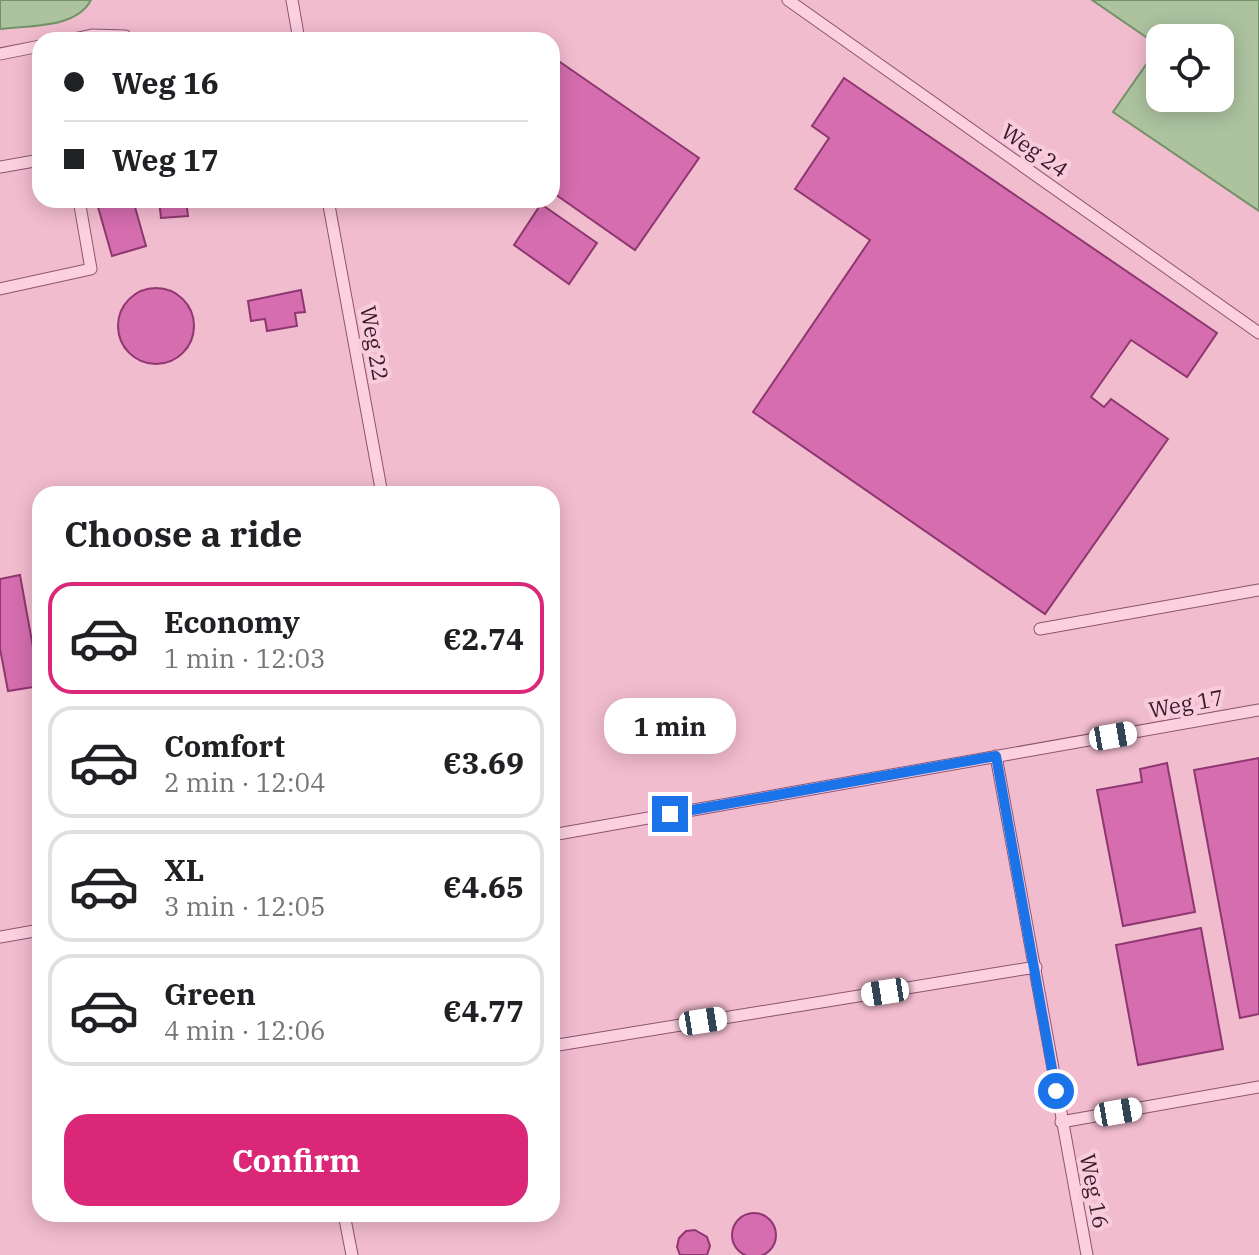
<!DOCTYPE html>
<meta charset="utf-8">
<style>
body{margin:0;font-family:"IBM Plex Serif",serif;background:#f6f6f6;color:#202124;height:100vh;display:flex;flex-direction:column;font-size:30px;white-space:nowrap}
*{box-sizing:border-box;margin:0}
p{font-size:26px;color:#757577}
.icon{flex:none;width:44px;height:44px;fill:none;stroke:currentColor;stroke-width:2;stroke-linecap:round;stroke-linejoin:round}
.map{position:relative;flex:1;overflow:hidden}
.side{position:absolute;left:32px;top:486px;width:528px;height:736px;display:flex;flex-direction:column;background:#fff;border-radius:24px;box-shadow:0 4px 20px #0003}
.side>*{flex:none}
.banner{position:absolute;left:32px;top:32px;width:528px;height:176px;border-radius:24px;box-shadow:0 4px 20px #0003;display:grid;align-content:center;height:176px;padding:0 32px;background:#fff}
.tools{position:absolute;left:1146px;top:24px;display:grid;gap:16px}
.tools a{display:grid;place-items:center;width:88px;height:88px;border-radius:16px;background:#fff;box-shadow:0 4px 20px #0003;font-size:40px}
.end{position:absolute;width:36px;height:36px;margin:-18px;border:10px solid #1a73e8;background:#fff;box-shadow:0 0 0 4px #fff}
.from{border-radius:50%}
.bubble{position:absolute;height:56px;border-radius:24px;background:#fff;box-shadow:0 4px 20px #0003;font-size:26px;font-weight:800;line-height:56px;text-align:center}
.car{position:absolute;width:24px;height:48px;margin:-24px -12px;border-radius:10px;box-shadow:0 0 6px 2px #0007;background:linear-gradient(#fff 24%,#345 0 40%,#fff 0 76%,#345 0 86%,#fff 0)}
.banner b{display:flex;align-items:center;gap:28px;height:76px;font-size:30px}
.banner b+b{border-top:2px solid #e0e0e0}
.banner i{width:20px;height:20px;background:#202124}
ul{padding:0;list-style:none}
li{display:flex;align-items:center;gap:24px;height:112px;margin:0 16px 12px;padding:0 16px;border:4px solid #e0e0e0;border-radius:24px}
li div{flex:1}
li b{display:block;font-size:30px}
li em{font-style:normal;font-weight:800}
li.active{border-color:#db2777}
li>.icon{width:72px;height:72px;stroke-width:1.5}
h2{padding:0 32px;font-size:36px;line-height:96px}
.action{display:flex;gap:16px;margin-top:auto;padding:16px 32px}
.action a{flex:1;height:92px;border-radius:24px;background:#db2777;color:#fff;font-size:32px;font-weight:800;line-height:92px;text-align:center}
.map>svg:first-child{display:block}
.water{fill:#adc3a0;stroke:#749267;stroke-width:2;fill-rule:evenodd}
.building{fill:#d56daf;stroke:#8e3770;stroke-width:2}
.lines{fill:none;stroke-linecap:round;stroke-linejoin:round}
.service-casing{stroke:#8c5471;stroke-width:13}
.service{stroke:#fdd0e0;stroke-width:11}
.route{stroke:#1a73e8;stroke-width:10}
.labels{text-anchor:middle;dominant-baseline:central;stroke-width:8;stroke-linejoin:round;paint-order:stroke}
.street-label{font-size:22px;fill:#391a2c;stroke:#f9ccdc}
</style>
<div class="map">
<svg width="1259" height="1255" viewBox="0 0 1259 1255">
<rect width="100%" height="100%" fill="#f2bccf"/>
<g class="water">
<path d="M0,0H91C76,29 28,25 0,29Z"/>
<path d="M1092,0H1259V211L1113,112L1159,46ZM1160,38H1220V98H1160Z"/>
</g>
<g class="building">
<polygon points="560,62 699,158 635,250 552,192 552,74"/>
<polygon points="844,78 1217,333 1187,377 1131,340 1091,397 1104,407 1111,399 1168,439 1045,614 753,412 870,240 795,189 829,138 812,126"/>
<polygon points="96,200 133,200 146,246 112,256"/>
<polygon points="159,200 186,200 188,216 161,218"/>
<polygon points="541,204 597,243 569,284 514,245"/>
<circle cx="156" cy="326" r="38"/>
<polygon points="301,290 305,312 295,313 297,326 267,331 265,319 251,321 248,301"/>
<polygon points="20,575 40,686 8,691 0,649 0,579"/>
<polygon points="1259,758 1259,1014 1240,1018 1194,770"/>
<polygon points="1167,763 1195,912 1123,926 1097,790 1142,782 1140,769"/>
<polygon points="1201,928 1223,1049 1138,1065 1116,945"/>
<circle cx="754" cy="1235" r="22"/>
<polygon points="695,1230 707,1237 710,1246 707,1255 680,1255 677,1247 679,1238 686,1231"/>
</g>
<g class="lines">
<defs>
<g id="service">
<polyline points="292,0 299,40"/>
<polyline points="788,0 1259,333"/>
<polyline points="69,40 92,35 125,36 126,40"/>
<polyline points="0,54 40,46"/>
<polyline points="0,167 40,160"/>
<polyline points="328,200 382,494"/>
<polyline points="0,289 91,269 79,200"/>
<polyline points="1040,629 1259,590"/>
<polyline points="996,756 1087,1255"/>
<polyline points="552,835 1259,710"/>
<polyline points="0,937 40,930"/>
<polyline points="552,1046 1036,967"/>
<polyline points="1061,1122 1259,1087"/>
<polyline points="344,1214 352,1255"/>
</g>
</defs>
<use href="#service" class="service-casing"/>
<use href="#service" class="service"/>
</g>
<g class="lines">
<polyline class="route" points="670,814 996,756 1056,1091"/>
</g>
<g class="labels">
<g class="street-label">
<text transform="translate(1035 150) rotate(35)">Weg 24</text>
<text transform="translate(375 343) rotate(80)">Weg 22</text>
<text transform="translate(1186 703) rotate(-10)">Weg 17</text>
<text transform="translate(1095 1191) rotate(79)">Weg 16</text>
</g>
</g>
</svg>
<div class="tools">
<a><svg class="icon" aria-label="locate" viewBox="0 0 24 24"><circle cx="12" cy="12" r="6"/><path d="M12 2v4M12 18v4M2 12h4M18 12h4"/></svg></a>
</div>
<i class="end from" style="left:1056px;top:1091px"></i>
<i class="end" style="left:670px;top:814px"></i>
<div class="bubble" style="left:604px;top:698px;width:132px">1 min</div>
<i class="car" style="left:1113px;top:736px;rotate:80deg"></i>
<i class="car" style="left:885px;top:992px;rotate:261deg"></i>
<i class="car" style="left:703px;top:1021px;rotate:81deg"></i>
<i class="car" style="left:1118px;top:1112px;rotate:80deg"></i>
<div class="banner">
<b><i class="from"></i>Weg 16</b>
<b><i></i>Weg 17</b>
</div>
<section class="side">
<h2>Choose a ride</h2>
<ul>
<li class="active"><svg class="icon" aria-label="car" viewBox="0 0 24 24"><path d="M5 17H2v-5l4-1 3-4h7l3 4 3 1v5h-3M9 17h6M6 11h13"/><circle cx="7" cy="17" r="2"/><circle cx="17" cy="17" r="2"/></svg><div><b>Economy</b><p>1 min · 12:03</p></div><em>€2.74</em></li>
<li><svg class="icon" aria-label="car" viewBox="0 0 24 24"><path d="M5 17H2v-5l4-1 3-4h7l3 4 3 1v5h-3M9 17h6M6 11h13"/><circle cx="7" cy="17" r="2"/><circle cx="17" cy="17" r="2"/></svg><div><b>Comfort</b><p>2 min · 12:04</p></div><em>€3.69</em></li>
<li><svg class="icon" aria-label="car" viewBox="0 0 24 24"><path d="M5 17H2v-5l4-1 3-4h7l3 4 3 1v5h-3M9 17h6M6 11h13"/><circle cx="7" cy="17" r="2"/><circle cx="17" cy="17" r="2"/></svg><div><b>XL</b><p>3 min · 12:05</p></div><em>€4.65</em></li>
<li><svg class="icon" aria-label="car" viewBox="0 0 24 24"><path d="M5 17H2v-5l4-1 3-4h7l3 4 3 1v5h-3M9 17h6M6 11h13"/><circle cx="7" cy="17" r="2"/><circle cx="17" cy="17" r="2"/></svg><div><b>Green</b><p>4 min · 12:06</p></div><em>€4.77</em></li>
</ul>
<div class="action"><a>Confirm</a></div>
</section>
</div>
